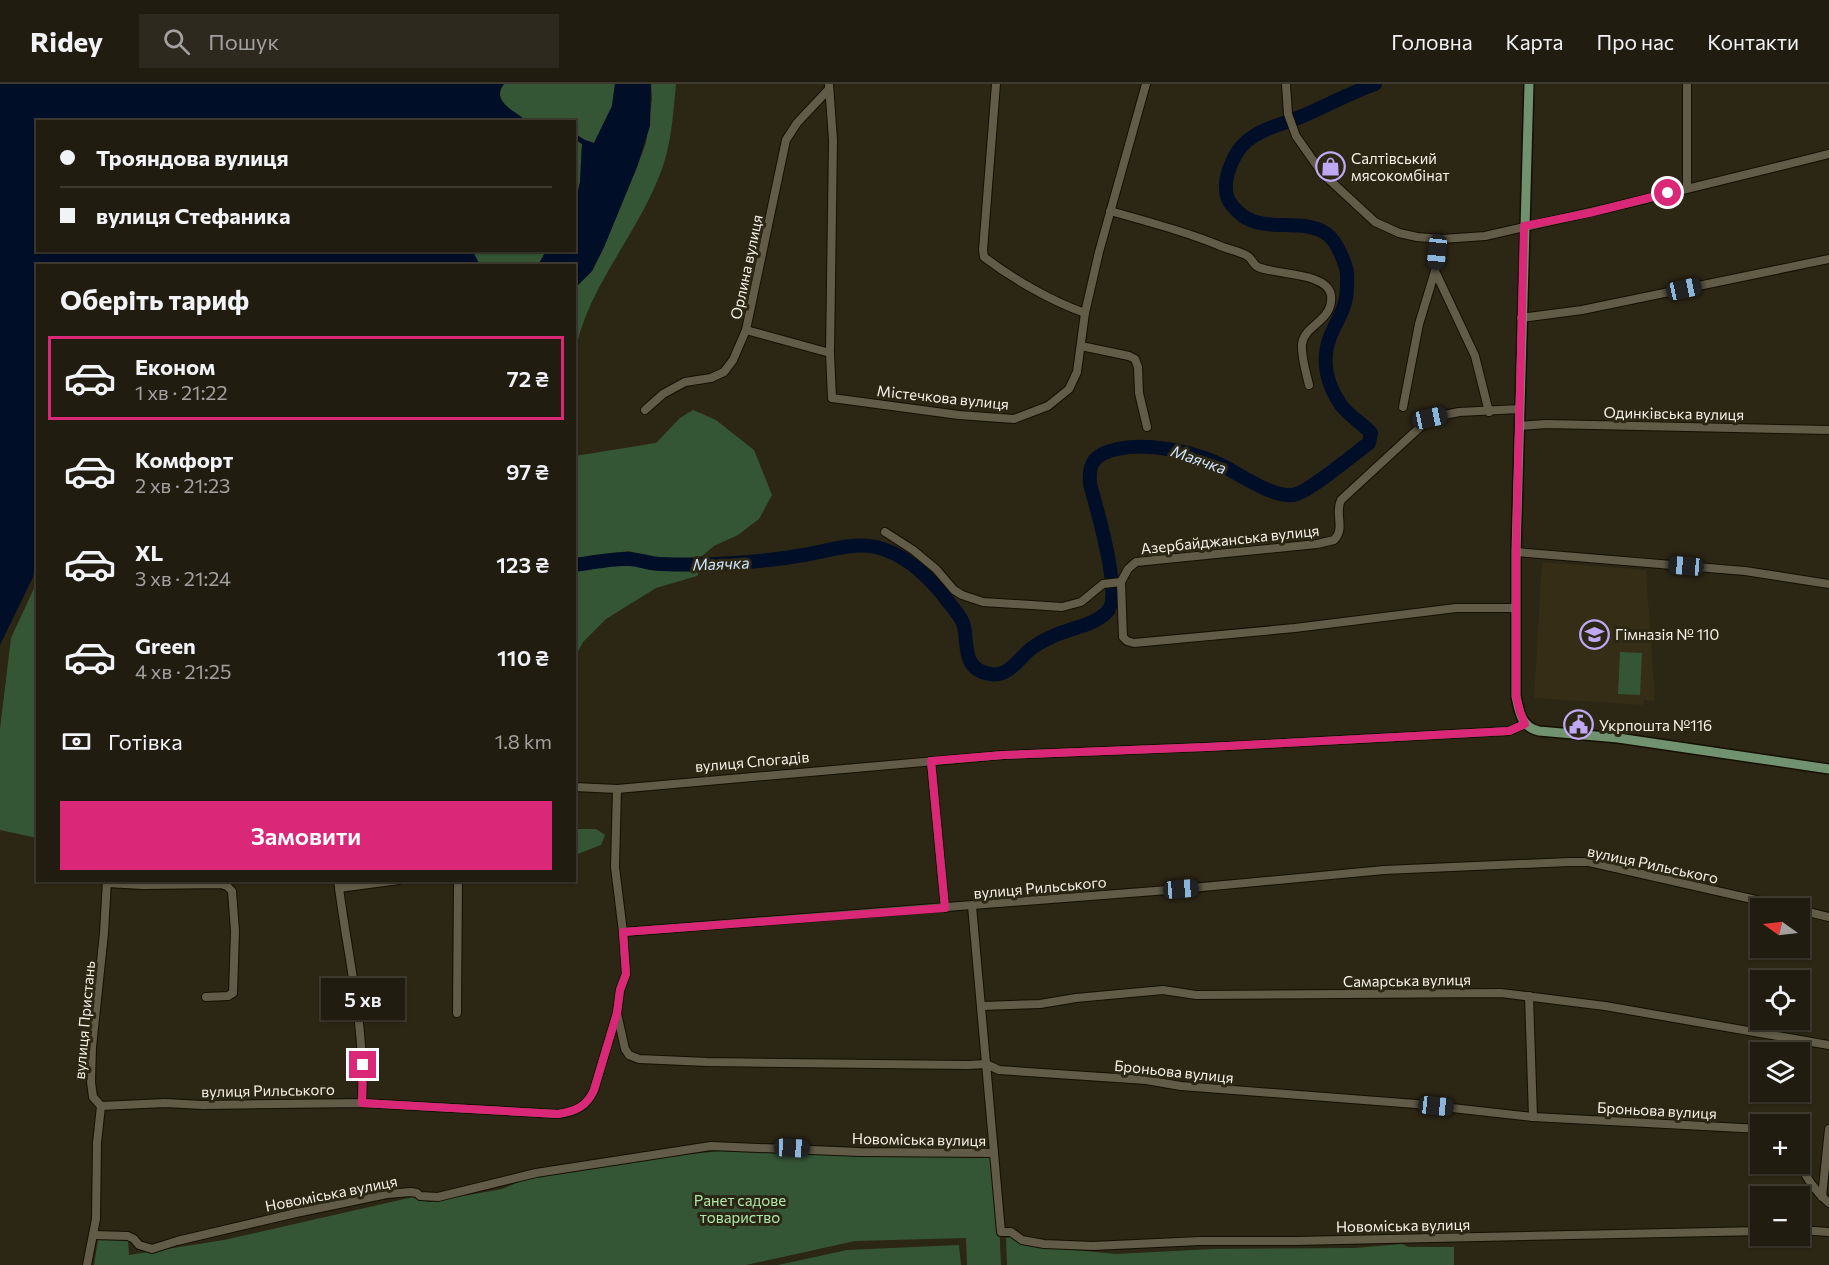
<!DOCTYPE html>
<html lang="uk">
<meta charset="utf-8">
<style>
body{margin:0;font-family:Commissioner,sans-serif;background:#2d291e;color:#f1f3f6;height:100vh;display:flex;flex-direction:column;font-size:22px;white-space:nowrap}
*{box-sizing:border-box;margin:0}
p{font-size:20px;color:#a2a19f}
.icon{flex:none;width:33px;height:33px;fill:none;stroke:currentColor;stroke-width:2;stroke-linecap:round;stroke-linejoin:round}
.map{position:relative;flex:1;overflow:hidden}
.panel{position:absolute;left:36px;top:180px;width:540px;height:618px;display:flex;flex-direction:column;background:#211c10;border-radius:0px;box-shadow:0 2px 4px #0004,0 0 0 2px #3e3a30}
.panel>*{flex:none}
.banner{position:absolute;left:36px;top:36px;width:540px;height:132px;border-radius:0px;box-shadow:0 2px 4px #0004,0 0 0 2px #3e3a30;display:grid;align-content:center;height:132px;padding:0 24px;background:#211c10}
.needle{width:39px;rotate:284deg}
.fabs{position:absolute;left:1750px;top:814px;display:grid;gap:12px}
.fabs a{display:grid;place-items:center;width:60px;height:60px;border-radius:0px;background:#211c10;box-shadow:0 2px 4px #0004,0 0 0 2px #3e3a30;font-size:30px}
.end{position:absolute;width:27px;height:27px;margin:-14px;border:8px solid #db2777;background:#fff;box-shadow:0 0 0 3px #fff}
.from{border-radius:50%}
.bubble{position:absolute;height:42px;border-radius:0px;background:#211c10;box-shadow:0 2px 4px #0004,0 0 0 2px #3e3a30;font-size:20px;font-weight:600;line-height:42px;text-align:center}
.car{position:absolute;width:18px;height:36px;margin:-18px -9px;border-radius:8px;box-shadow:0 0 4px 2px #0007;background:linear-gradient(#222 24%,#8ab4d8 0 40%,#222 0 76%,#8ab4d8 0 86%,#222 0)}
.banner b{display:flex;align-items:center;gap:21px;height:57px;font-size:22px}
.banner b+b{border-top:2px solid #3e3a30}
.banner i{width:15px;height:15px;background:#f1f3f6}
ul{padding:0;list-style:none}
li{display:flex;align-items:center;gap:18px;height:84px;margin:0 12px 9px;padding:0 12px;border:3px solid transparent;border-radius:0px}
li div{flex:1}
li b{display:block;font-size:22px}
li em{font-style:normal;font-weight:600}
li.current{border-color:#db2777}
li>.icon{width:54px;height:54px;stroke-width:1.5}
h2{padding:0 24px;font-size:27px;line-height:72px}
.pay{display:flex;align-items:center;gap:15px;height:66px;padding:0 24px;font-size:22px}
.pay p{margin-inline-start:auto}
.cta{display:flex;gap:12px;margin-top:auto;padding:12px 24px}
.cta a{flex:1;height:69px;border-radius:0px;background:#db2777;color:#fff;font-size:24px;font-weight:600;line-height:69px;text-align:center}
header{display:flex;align-items:center;gap:36px;box-sizing:border-box;height:84px;padding:0 30px;background:#211c10;border-bottom:2px solid #3e3a30}
header strong{font-size:28px}
nav{display:flex;gap:33px;margin-inline-start:auto;font-size:21px}
.search{width:420px;height:54px;background:#2d291e;display:flex;align-items:center;gap:15px;box-sizing:border-box;padding:0 21px;border-radius:0px;color:#a2a19f;font-size:22px}
.map>svg:first-child{display:block}
.built{fill:#352d15}
.green{fill:#355635}
.water{fill:#000e28}
.lines{fill:none;stroke-linecap:round;stroke-linejoin:round}
.river{stroke:#000e28;stroke-width:14}
.minor-casing{stroke:#140f02;stroke-width:10}
.major-casing{stroke:#140f02;stroke-width:12}
.minor{stroke:#615b48;stroke-width:8}
.major{stroke:#71926e;stroke-width:9}
.route{stroke:#db2777;stroke-width:8}
.labels{text-anchor:middle;dominant-baseline:central;stroke-width:6;stroke-linejoin:round;paint-order:stroke}
.poi-label{font-size:15px;fill:#f5f2e7;stroke:#2c2615;text-anchor:start}
.street-label{font-size:15px;fill:#f5f2e7;stroke:#2c2615}
.park-label{font-size:15px;fill:#ace9aa;stroke:#2c2615}
.water-label{font-size:16px;font-style:italic;fill:#cee5fe;stroke:#2c2615}
</style>
<header>
<strong>Ridey</strong>
<div class="search"><svg class="icon" aria-label="search" viewBox="0 0 24 24"><circle cx="10" cy="10" r="6"/><path d="M15 15l6 6"/></svg>Пошук</div>
<nav><a>Головна</a><a>Карта</a><a>Про нас</a><a>Контакти</a></nav>
</header>
<div class="map">
<svg width="1829" height="1181" viewBox="0 0 1829 1181">
<rect width="100%" height="100%" fill="#2c2615"/>
<polygon class="built" points="1542,478 1646,486 1655,617 1644,616 1643,621 1534,614"/>
<g class="green">
<path d="M504,0H615L612,22L594,59L585,56L575,50L574,38L527,37C516,28 490,17 504,0Z"/>
<path d="M651,0H676C673,32 671,66 658,95C634,155 586,206 575,270V209L577,202L592,187L604,163L637,83L646,59L652,15Z"/>
<polygon points="575,55 582,60 580,98 575,121"/>
<polygon points="472,167 546,167 538,182 480,181"/>
<polygon points="693,326 716,336 754,366 772,411 759,435 738,451 714,462 702,472 687,476 651,475 629,467 575,474 575,372 656,359 680,334"/>
<path d="M608,479C639,480 670,486 701,485L697,492L656,504L606,535L583,558L575,573V486Z"/>
<polygon points="37,498 37,754 0,746 0,645 11,554"/>
<polygon points="1620,568 1642,569 1640,611 1618,610"/>
<polygon points="575,745 596,745 605,751 601,761 575,771"/>
<polygon points="722,1067 996,1074 1001,1181 967,1181 966,1154 855,1157 746,1181 94,1181 98,1156 128,1156 129,1171 224,1156 413,1113 429,1118 502,1105 531,1093 677,1071"/>
<polygon points="1012,1153 1036,1162 1116,1170 1213,1165 1355,1164 1402,1160 1409,1163 1454,1163 1454,1181 1007,1181 1006,1154"/>
<polygon points="959,1161 961,1181 778,1181 847,1166"/>
</g>
<g class="water">
<path d="M0,0H504C490,17 516,28 527,37L38,38V166H472L480,181L38,182V457C33,461 34,466 37,471L33,493L0,561Z"/>
<polygon points="615,0 651,0 650,42 637,83 604,163 592,187 577,202 575,209 574,182 538,181 546,167 574,166 575,121 580,98 582,60 575,55 575,50 585,56 594,59 612,22"/>
</g>
<g class="lines">
<path class="river" d="M574,481C592,479 611,474 629,475C639,475 649,480 660,480C708,482 757,479 804,471C828,467 851,458 876,463C907,470 932,496 950,520C955,526 960,532 963,539C969,557 960,585 990,590C1012,594 1020,569 1038,560C1044,556 1051,553 1058,550C1075,543 1094,541 1107,528C1123,512 1096,422 1090,400C1088,377 1096,370 1117,365C1147,358 1197,368 1225,383C1242,392 1272,413 1293,411C1308,409 1354,370 1369,359L1371,349C1362,339 1349,332 1341,321C1327,301 1321,277 1330,253C1338,233 1347,224 1347,202C1347,196 1348,190 1346,184C1342,171 1335,153 1322,147C1298,135 1266,148 1243,132C1238,128 1231,122 1228,115C1221,97 1233,69 1247,57C1262,44 1287,39 1305,31C1328,21 1350,9 1375,0"/>
<defs>
<g id="minor">
<polyline points="829,0 833,56 830,269 832,314 959,331 1014,335 1048,322 1069,305 1077,288 1085,229 1099,168 1146,0"/>
<path d="M996,0L983,166L984,173C1013,195 1051,217 1085,229"/>
<polyline points="1286,0 1288,30 1296,52 1322,89 1375,138 1399,149 1417,153 1442,155 1485,152 1613,123 1829,70"/>
<polyline points="1687,104 1687,0"/>
<path d="M1110,127C1149,138 1187,148 1223,163C1231,166 1242,168 1249,173C1252,176 1254,181 1258,183C1276,191 1327,188 1331,211C1334,237 1304,241 1302,260C1301,273 1306,288 1309,301"/>
<polyline points="1435,155 1437,168 1435,187 1475,272 1489,328"/>
<polyline points="1521,234 1582,226 1829,175"/>
<polyline points="746,246 830,269"/>
<polyline points="1081,262 1129,272 1135,275 1138,283 1139,309 1147,343"/>
<polyline points="1403,323 1419,240 1435,187"/>
<polyline points="645,326 663,310 685,298 711,294 724,288 733,276 746,246 786,56 797,39 829,5"/>
<polyline points="1519,342 1546,340 1829,346"/>
<polyline points="885,448 913,466 936,485 954,506 962,511 983,518 1062,523 1081,518 1103,500 1121,498"/>
<polyline points="1516,468 1745,487 1829,500"/>
<path d="M1516,524H1456L1295,544L1134,559L1127,557L1123,553L1121,498L1128,485L1136,478L1317,460L1334,456C1346,444 1334,430 1341,416L1430,334L1459,328L1519,325"/>
<polyline points="931,677 945,824"/>
<polyline points="574,703 617,705 1003,671 1229,662 1509,647 1525,640"/>
<path d="M338,796C347,870 366,944 362,1019"/>
<polyline points="107,799 143,801 221,800 227,802 232,807 235,847 233,909 228,912 206,913"/>
<polyline points="339,804 399,796"/>
<polyline points="972,822 1001,1148 1011,1148 1022,1156 1044,1160 1093,1162 1200,1157 1295,1157 1761,1147"/>
<polyline points="1800,826 1829,833"/>
<polyline points="623,848 1181,805 1384,786 1569,778 1589,778 1796,825"/>
<polyline points="1529,912 1533,1033"/>
<polyline points="982,922 1040,920 1076,914 1163,906 1196,911 1501,909 1605,922 1829,961"/>
<polyline points="457,929 458,796"/>
<polyline points="617,929 625,965 629,971 639,975 707,978 968,981 986,980 999,986 1146,996 1181,1002 1416,1020 1533,1033 1761,1045"/>
<path d="M101,1022L165,1019L203,1021L362,1019L558,1030C576,1028 587,1022 594,1006L617,929L620,906L626,890L623,848L615,783L617,705"/>
<path d="M1800,1079C1806,1094 1817,1109 1829,1119"/>
<polyline points="1822,1113 1829,1045"/>
<polyline points="1800,1146 1829,1148"/>
<polyline points="93,1151 128,1152 134,1155 139,1161 152,1165 177,1157 296,1129 387,1110 411,1108 417,1109 420,1112 438,1113 536,1089 711,1062 860,1068 994,1069"/>
<polyline points="87,1181 96,1135 97,1059 101,1022 93,1013 91,998 92,963 104,849 107,796"/>
</g>
<path id="major" d="M1529,0L1516,468V612C1519,627 1521,643 1539,647L1618,654L1829,685"/>
</defs>
<use href="#minor" class="minor-casing"/>
<use href="#major" class="major-casing"/>
<use href="#minor" class="minor"/>
<use href="#major" class="major"/>
</g>
<g class="lines">
<path class="route" d="M363,981L362,1019L558,1030C576,1027 587,1022 594,1006L617,929L620,906L626,890L623,848L945,824L931,677L1003,671L1208,663L1509,647L1525,640L1520,628L1516,612V468L1524,142L1589,129L1668,109"/>
</g>
<defs>
<symbol id="shop-ring" viewBox="-11 -11 22 22"><circle r="9.5" fill="#2c2615" stroke="#c0a8f3" stroke-width="1.5"/><path d="M-5-2.5h2.3a2.7 3.5 0 0 1 5.4 0H5L5.5 6h-11ZM-1.5-2.5h3a1.5 2.3 0 0 0-3 0Z" fill="#c0a8f3"/></symbol>
<symbol id="school-ring" viewBox="-11 -11 22 22"><circle r="9.5" fill="#2c2615" stroke="#c0a8f3" stroke-width="1.5"/><path d="M0-5L7-2L0 1L-7-2ZM-4 1L0 2.5L4 1V4Q0 6-4 4Z" fill="#c0a8f3"/></symbol>
<symbol id="civic-ring" viewBox="-11 -11 22 22"><circle r="9.5" fill="#2c2615" stroke="#c0a8f3" stroke-width="1.5"/><path d="M-.6-6.5H3V-4.5H.6V-3L4-1V1h2V6H-6V1h2V-1L-.6-3ZM-1.2 2.5V6h2.4V2.5Z" fill="#c0a8f3"/></symbol>
</defs>
<g fill-rule="evenodd">
<use href="#shop-ring" x="1314" y="66" width="33" height="33"/>
<use href="#school-ring" x="1578" y="534" width="33" height="33"/>
<use href="#civic-ring" x="1562" y="624" width="33" height="33"/>
</g>
<g class="labels">
<g class="poi-label">
<text x="1351" y="74">Салтівський<tspan x="1351" dy="17">мясокомбінат</tspan></text>
<text x="1615" y="550">Гімназія № 110</text>
<text x="1599" y="641">Укрпошта №116</text>
</g>
<g class="street-label">
<text transform="translate(746 183) rotate(-78)">Орлина вулиця</text>
<text transform="translate(943 313) rotate(6)">Містечкова вулиця</text>
<text transform="translate(1674 329) rotate(1)">Одинківська вулиця</text>
<text transform="translate(1230 455) rotate(-6)">Азербайджанська вулиця</text>
<text transform="translate(752 677) rotate(-5)">вулиця Спогадів</text>
<text transform="translate(1653 780) rotate(12)">вулиця Рильського</text>
<text transform="translate(1040 803) rotate(-5)">вулиця Рильського</text>
<text transform="translate(1407 896) rotate(-1)">Самарська вулиця</text>
<text transform="translate(84 936) rotate(-85)">вулиця Пристань</text>
<text transform="translate(1174 987) rotate(6)">Броньова вулиця</text>
<text transform="translate(268 1006) rotate(-1)">вулиця Рильського</text>
<text transform="translate(1657 1026) rotate(3)">Броньова вулиця</text>
<text transform="translate(919 1055) rotate(1)">Новоміська вулиця</text>
<text transform="translate(331 1109) rotate(-11)">Новоміська вулиця</text>
<text transform="translate(1403 1141) rotate(-1)">Новоміська вулиця</text>
</g>
<g class="park-label">
<text x="740" y="1116">Ранет садове<tspan x="740" dy="17">товариство</tspan></text>
</g>
<g class="water-label">
<text transform="translate(1199 375) rotate(19)">Маячка</text>
<text transform="translate(721 479) rotate(-2)">Маячка</text>
</g>
</g>
</svg>
<div class="fabs">
<a><svg class="needle" viewBox="-14 -14 28 28"><path d="M0-13l5 13h-10z" fill="#e53935"/><path d="M0 13l5-13h-10z" fill="#a2a19f"/></svg></a>
<a><svg class="icon" aria-label="locate" viewBox="0 0 24 24"><circle cx="12" cy="12" r="6"/><path d="M12 2v4M12 18v4M2 12h4M18 12h4"/></svg></a>
<a><svg class="icon" aria-label="layers" viewBox="0 0 24 24"><path d="M12 4l9 5-9 5-9-5zM3 14l9 5 9-5"/></svg></a>
<a>+</a>
<a>−</a>
</div>
<i class="end from" style="left:1668px;top:109px"></i>
<i class="end" style="left:363px;top:981px"></i>
<div class="bubble" style="left:321px;top:894px;width:84px">5 хв</div>
<i class="car" style="left:1437px;top:168px;rotate:186deg"></i>
<i class="car" style="left:1684px;top:205px;rotate:78deg"></i>
<i class="car" style="left:1430px;top:334px;rotate:78deg"></i>
<i class="car" style="left:1686px;top:482px;rotate:275deg"></i>
<i class="car" style="left:1181px;top:805px;rotate:85deg"></i>
<i class="car" style="left:1436px;top:1022px;rotate:96deg"></i>
<i class="car" style="left:792px;top:1064px;rotate:93deg"></i>
<div class="banner">
<b><i class="from"></i>Трояндова вулиця</b>
<b><i></i>вулиця Стефаника</b>
</div>
<section class="panel">
<h2>Оберіть тариф</h2>
<ul>
<li class="current"><svg class="icon" aria-label="car" viewBox="0 0 24 24"><path d="M5 17H2v-5l4-1 3-4h7l3 4 3 1v5h-3M9 17h6M6 11h13"/><circle cx="7" cy="17" r="2"/><circle cx="17" cy="17" r="2"/></svg><div><b>Економ</b><p>1 хв · 21:22</p></div><em>72 ₴</em></li>
<li><svg class="icon" aria-label="car" viewBox="0 0 24 24"><path d="M5 17H2v-5l4-1 3-4h7l3 4 3 1v5h-3M9 17h6M6 11h13"/><circle cx="7" cy="17" r="2"/><circle cx="17" cy="17" r="2"/></svg><div><b>Комфорт</b><p>2 хв · 21:23</p></div><em>97 ₴</em></li>
<li><svg class="icon" aria-label="car" viewBox="0 0 24 24"><path d="M5 17H2v-5l4-1 3-4h7l3 4 3 1v5h-3M9 17h6M6 11h13"/><circle cx="7" cy="17" r="2"/><circle cx="17" cy="17" r="2"/></svg><div><b>XL</b><p>3 хв · 21:24</p></div><em>123 ₴</em></li>
<li><svg class="icon" aria-label="car" viewBox="0 0 24 24"><path d="M5 17H2v-5l4-1 3-4h7l3 4 3 1v5h-3M9 17h6M6 11h13"/><circle cx="7" cy="17" r="2"/><circle cx="17" cy="17" r="2"/></svg><div><b>Green</b><p>4 хв · 21:25</p></div><em>110 ₴</em></li>
</ul>
<div class="pay"><svg class="icon" aria-label="cash" viewBox="0 0 24 24"><path d="M3 7h18v10H3z"/><circle cx="12" cy="12" r="2"/></svg>Готівка<p>1.8 km</p></div>
<div class="cta"><a>Замовити</a></div>
</section>
</div>
